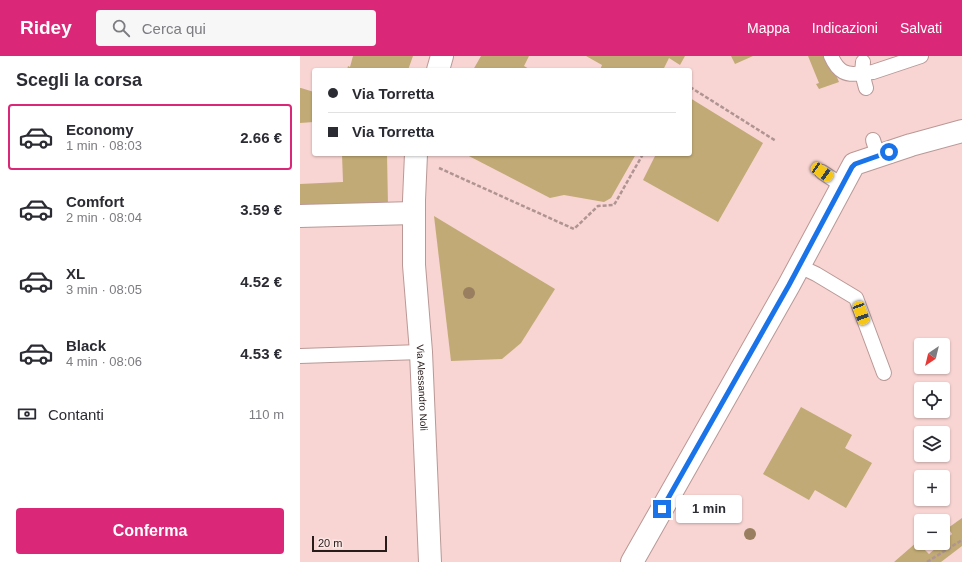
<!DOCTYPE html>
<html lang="it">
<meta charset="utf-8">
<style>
body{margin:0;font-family:Helvetica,sans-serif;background:#f7f7f7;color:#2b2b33;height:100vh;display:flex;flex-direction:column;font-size:15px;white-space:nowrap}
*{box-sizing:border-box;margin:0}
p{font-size:13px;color:#7c7c81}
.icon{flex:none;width:22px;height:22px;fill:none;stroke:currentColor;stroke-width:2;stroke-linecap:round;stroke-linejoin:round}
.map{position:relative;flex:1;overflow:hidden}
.side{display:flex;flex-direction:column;background:#fff;width:300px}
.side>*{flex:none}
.hud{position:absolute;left:12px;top:12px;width:380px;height:88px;border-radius:4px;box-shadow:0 1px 3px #0004;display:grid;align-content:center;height:88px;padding:0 16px;background:#fff}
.needle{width:26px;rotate:215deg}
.tools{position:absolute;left:614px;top:282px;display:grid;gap:8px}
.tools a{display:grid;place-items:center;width:36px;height:36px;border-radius:4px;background:#fff;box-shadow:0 1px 3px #0004;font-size:20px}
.scale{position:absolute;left:12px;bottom:10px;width:75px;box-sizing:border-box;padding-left:4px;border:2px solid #281c1b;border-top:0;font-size:11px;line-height:14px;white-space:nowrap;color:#281c1b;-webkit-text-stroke:3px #fbe6e4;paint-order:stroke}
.end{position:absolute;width:18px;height:18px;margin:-9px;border:5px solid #1a73e8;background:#fff;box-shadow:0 0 0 2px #fff}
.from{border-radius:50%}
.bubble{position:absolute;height:28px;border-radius:4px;background:#fff;box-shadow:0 1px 3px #0004;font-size:13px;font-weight:700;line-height:28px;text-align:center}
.car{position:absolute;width:12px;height:24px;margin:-12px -6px;border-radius:5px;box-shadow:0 0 3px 1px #0007;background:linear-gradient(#f5c518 24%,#345 0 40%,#f5c518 0 76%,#345 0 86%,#f5c518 0)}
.hud b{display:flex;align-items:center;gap:14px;height:38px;font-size:15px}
.hud b+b{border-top:1px solid #e1e1e2}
.hud i{width:10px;height:10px;background:#2b2b33}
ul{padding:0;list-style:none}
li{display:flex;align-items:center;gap:12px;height:66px;margin:0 8px 6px;padding:0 8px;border:2px solid transparent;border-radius:4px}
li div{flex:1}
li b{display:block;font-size:15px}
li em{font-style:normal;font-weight:700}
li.active{border-color:#db2777}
li>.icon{width:36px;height:36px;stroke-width:1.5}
h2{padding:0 16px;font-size:18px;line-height:48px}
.pay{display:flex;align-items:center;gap:10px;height:44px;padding:0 16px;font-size:15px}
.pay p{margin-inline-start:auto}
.cta{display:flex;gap:8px;margin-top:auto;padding:8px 16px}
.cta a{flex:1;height:46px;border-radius:4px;background:#db2777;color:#fff;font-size:16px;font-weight:700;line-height:46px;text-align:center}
header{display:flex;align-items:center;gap:24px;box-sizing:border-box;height:56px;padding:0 20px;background:#db2777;color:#fff}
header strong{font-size:19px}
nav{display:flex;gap:22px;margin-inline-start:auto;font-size:14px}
.search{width:280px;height:36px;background:#f7f7f7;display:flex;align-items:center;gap:10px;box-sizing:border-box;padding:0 14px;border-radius:4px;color:#7c7c81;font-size:15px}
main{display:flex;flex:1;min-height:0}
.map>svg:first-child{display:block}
.green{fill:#c1aa75}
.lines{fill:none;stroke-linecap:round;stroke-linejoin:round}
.service-casing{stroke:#b99896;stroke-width:16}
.minor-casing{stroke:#b99896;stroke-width:24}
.path{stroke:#af9492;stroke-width:2.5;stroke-dasharray:4 2;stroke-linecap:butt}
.service{stroke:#fff;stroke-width:14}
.minor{stroke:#fff;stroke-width:22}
.tree{fill:#997f5f}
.route{stroke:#1a73e8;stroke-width:5}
.labels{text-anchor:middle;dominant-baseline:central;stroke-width:4;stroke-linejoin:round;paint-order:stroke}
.street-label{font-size:10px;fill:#281c1b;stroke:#fbe6e4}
</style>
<header>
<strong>Ridey</strong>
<div class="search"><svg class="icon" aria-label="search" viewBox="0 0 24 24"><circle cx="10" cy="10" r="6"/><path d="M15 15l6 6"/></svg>Cerca qui</div>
<nav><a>Mappa</a><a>Indicazioni</a><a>Salvati</a></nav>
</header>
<main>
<section class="side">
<h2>Scegli la corsa</h2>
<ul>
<li class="active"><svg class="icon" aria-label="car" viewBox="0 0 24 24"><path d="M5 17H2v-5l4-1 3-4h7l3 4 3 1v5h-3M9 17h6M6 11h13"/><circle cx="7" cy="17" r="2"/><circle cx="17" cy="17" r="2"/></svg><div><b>Economy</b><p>1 min · 08:03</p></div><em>2.66 €</em></li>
<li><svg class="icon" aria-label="car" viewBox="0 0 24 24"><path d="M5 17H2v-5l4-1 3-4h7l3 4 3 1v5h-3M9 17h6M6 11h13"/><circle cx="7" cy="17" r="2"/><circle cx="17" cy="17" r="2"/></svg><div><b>Comfort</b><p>2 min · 08:04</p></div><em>3.59 €</em></li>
<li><svg class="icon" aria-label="car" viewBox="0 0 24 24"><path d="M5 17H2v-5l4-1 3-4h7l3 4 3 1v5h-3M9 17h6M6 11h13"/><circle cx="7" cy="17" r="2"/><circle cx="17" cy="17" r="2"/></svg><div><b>XL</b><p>3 min · 08:05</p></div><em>4.52 €</em></li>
<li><svg class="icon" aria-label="car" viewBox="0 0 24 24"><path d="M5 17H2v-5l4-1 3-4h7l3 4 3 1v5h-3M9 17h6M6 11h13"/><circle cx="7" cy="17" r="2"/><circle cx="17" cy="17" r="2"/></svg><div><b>Black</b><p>4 min · 08:06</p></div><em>4.53 €</em></li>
</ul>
<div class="pay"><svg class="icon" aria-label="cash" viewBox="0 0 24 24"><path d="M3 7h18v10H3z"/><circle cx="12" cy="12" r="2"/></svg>Contanti<p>110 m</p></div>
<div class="cta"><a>Conferma</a></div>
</section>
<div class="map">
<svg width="662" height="506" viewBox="0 0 662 506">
<rect width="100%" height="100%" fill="#f8d5d3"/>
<g class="green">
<polygon points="53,0 113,0 108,14 47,14 48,10 50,11"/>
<polygon points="181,0 229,0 224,10 231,14 173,14"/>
<polygon points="286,0 385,0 380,9 369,2 363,14 300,14 302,9"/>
<polygon points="431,0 453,0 435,8"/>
<polygon points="508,0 528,0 539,26 519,33 516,28 519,27"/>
<polygon points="0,32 1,32 14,36 14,66 0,67"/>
<polygon points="390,42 463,87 418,166 343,124 356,98 390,98"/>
<polygon points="42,98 87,98 88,150 0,151 0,128 43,126"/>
<polygon points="165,98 336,98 311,142 304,146 264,139 250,142"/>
<polygon points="134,160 255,233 221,287 202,303 151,305"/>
<polygon points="501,351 552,379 545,392 572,407 546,452 515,434 509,444 463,418"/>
<polygon points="662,462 662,490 641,506 594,506 617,486 629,498 652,478 648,472"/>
</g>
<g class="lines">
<defs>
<g id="service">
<path d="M531,0C538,16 546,20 562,17L563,6"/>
<polyline points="566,32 562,17 573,16 621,0"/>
<polyline points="573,84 578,100"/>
<polyline points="522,116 543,130"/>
<polyline points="499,210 516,218 556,242 584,317"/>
<polyline points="0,300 121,296"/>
</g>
<g id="minor">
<polyline points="138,14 142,0"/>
<path id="s1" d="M116,98L114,144V209L121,296L130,506"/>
<polyline points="0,160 114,157"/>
<polyline points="332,506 489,229 554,108 611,89 662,75"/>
</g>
</defs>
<use href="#service" class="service-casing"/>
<use href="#minor" class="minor-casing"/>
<g class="path">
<polyline points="390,31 476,85"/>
<polyline points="139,112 274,173 298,150 314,149 343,98"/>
<polyline points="627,506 662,484"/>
</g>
<use href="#service" class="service"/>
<use href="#minor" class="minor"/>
</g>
<g class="tree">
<circle cx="169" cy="237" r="6"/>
<circle cx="450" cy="478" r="6"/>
</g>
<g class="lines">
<polyline class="route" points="362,453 489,229 552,111 555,108 589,96"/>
</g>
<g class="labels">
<g class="street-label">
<text stroke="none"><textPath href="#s1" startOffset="234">Via Alessandro Noli</textPath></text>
</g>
</g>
</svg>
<div class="tools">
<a><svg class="needle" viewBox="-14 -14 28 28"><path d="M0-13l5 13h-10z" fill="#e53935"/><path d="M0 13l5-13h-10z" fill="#7c7c81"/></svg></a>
<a><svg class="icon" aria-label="locate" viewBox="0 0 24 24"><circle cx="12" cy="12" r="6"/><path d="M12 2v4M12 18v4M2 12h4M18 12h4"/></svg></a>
<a><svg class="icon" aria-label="layers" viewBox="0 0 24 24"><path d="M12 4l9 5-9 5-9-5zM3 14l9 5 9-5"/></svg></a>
<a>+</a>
<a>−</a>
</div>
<div class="scale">20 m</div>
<i class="end from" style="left:589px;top:96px"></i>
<i class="end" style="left:362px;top:453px"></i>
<div class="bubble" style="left:376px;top:439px;width:66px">1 min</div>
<i class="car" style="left:522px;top:116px;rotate:124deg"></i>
<i class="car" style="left:561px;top:257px;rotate:160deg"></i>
<div class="hud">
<b><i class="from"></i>Via Torretta</b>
<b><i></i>Via Torretta</b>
</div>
</div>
</main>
